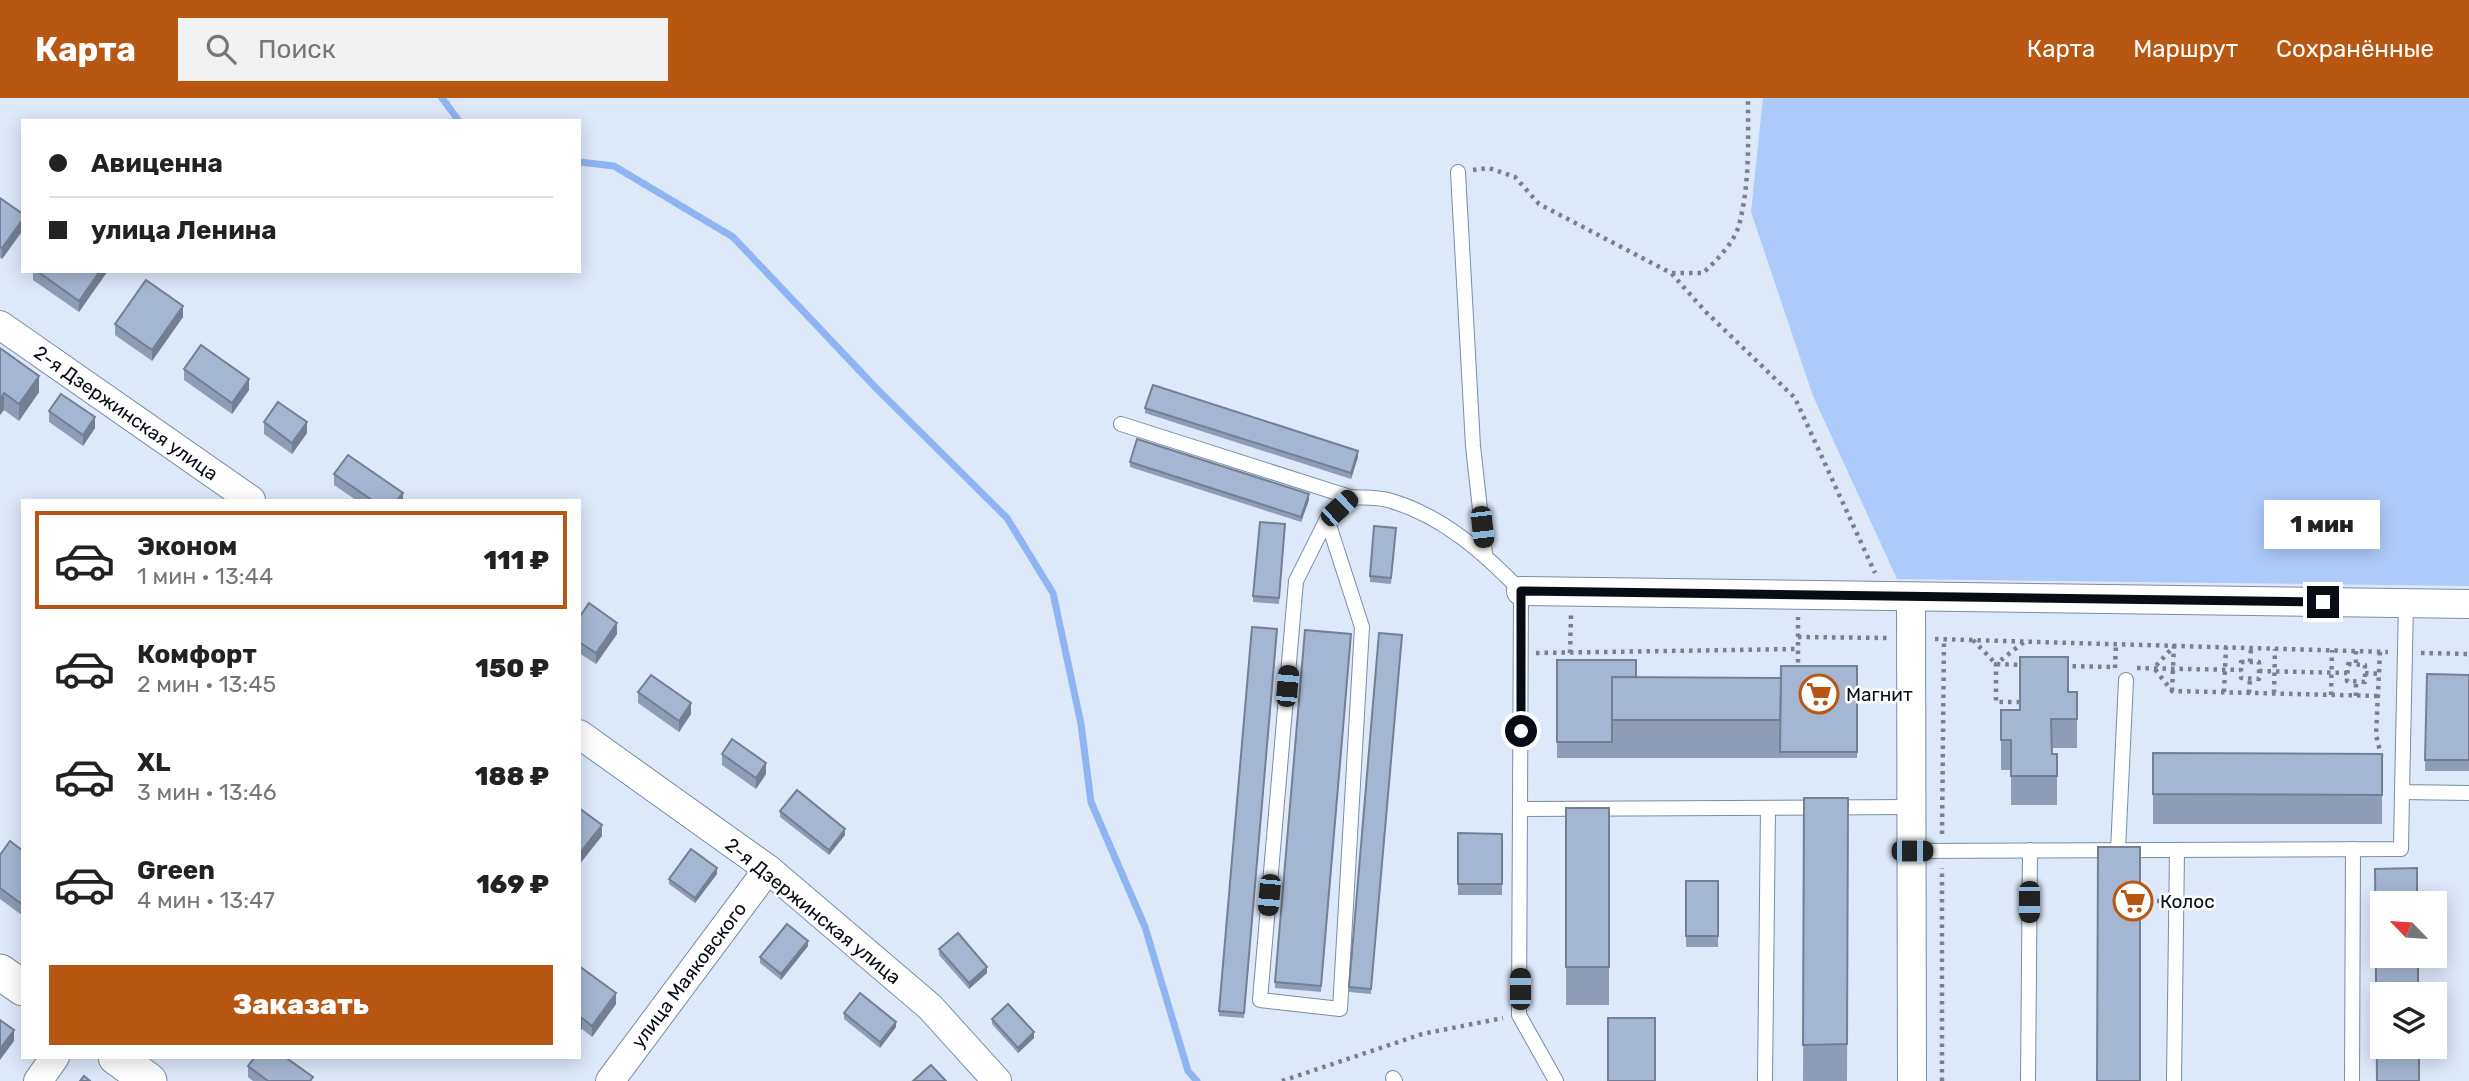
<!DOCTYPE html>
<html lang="ru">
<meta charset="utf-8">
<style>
body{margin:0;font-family:Rubik,sans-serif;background:#f2f2f2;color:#222;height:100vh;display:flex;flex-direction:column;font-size:26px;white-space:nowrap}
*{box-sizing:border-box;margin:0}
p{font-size:23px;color:#767676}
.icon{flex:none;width:38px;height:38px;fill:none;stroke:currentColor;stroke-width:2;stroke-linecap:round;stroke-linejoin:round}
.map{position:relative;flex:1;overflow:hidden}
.panel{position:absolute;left:21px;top:401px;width:560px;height:560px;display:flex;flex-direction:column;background:#fff;border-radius:0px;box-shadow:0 4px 18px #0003}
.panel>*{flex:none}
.banner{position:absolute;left:21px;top:21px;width:560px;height:154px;border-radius:0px;box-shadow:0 4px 18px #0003;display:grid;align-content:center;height:154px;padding:0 28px;background:#fff}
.needle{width:46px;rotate:295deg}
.tools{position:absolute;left:2370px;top:793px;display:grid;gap:14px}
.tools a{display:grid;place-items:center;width:77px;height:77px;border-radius:0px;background:#fff;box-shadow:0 4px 18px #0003;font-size:35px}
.end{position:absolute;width:32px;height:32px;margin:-16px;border:9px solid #070c15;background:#fff;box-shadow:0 0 0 4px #fff}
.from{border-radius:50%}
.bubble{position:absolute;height:49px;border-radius:0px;background:#fff;box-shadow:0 4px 18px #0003;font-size:23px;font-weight:800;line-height:49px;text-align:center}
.car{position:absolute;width:21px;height:42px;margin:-21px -10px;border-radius:9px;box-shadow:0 0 5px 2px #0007;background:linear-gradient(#222 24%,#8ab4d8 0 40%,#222 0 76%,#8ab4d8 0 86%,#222 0)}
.banner b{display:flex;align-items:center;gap:24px;height:66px;font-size:26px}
.banner b+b{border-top:2px solid #e0e0e0}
.banner i{width:18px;height:18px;background:#222}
ul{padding:12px 0 0;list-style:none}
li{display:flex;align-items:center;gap:21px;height:98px;margin:0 14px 10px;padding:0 14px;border:4px solid transparent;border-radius:0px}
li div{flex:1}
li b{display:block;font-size:26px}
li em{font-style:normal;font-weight:800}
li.selected{border-color:#b75712}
li>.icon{width:63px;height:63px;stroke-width:1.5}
.cta{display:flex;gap:14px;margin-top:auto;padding:14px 28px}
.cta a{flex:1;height:80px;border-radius:0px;background:#b75712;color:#fff;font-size:28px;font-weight:800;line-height:80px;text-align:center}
header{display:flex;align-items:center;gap:42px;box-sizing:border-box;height:98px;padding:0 35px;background:#b75712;color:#fff}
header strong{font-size:33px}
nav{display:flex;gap:38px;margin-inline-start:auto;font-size:24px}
.search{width:490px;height:63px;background:#f2f2f2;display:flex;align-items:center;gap:18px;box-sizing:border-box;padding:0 24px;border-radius:0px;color:#767676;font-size:26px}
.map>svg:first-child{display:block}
.green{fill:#adcbfa}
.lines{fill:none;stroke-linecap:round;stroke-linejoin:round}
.stream{stroke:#8eb5f2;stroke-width:7}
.service-casing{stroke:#7b8ca6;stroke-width:16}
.minor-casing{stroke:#7b8ca6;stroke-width:30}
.tertiary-casing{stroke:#7b8ca6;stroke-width:37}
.path{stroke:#79818f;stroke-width:4.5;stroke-dasharray:3.5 5;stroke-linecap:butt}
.service{stroke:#fff;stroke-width:14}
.minor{stroke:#fff;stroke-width:28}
.tertiary{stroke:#fff;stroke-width:35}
.wall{fill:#8e9db5}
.shaded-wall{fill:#747f93}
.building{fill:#a5b6d2;stroke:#747f93;stroke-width:2}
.route{stroke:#070c15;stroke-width:9}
.labels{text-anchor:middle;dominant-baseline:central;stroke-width:5;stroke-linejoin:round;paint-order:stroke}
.street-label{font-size:19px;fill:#070c15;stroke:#fff}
.poi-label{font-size:19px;fill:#070c15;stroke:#fff;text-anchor:start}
</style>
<header>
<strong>Карта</strong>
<div class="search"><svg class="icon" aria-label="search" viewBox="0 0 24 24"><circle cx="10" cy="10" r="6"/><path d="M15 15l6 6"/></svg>Поиск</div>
<nav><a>Карта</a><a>Маршрут</a><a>Сохранённые</a></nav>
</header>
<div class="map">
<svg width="2469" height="983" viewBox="0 0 2469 983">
<rect width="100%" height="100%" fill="#dde8f9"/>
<polygon class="green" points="1763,0 2469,0 2469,488 1897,481 1813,298 1751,114"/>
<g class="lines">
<g class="stream">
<polyline points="442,0 459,23"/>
<polyline points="579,64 614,68 733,139 876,290 1007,420 1053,495 1081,626 1091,704 1145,829 1188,973 1197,983"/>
</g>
<defs>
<g id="service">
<polyline points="1458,74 1473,348 1485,456"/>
<polyline points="1121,326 1350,399"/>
<path d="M1327,421L1362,529L1340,911L1260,902L1296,483L1327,421L1350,399C1362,400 1377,399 1388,402C1442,417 1484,455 1521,493L1519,917L1556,983"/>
<polyline points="2406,505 2402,694 2469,695"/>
<polyline points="1521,711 1911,709"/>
<polyline points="2118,752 2126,582"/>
<polyline points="1911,753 2401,751 2402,694"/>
<polyline points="1393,980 1395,983"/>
<polyline points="1765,983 1768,710"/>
<polyline points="2028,983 2030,752"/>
<polyline points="2174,983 2177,753"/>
<polyline points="2352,983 2353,751"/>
</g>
<g id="minor">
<polyline points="0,227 251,402"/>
<polyline points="1521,493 2469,506"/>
<polyline points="1911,499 1912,983"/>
<polyline points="579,636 768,771 930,909 997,983"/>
<polyline points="38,983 55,959"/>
<polyline points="610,983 768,771"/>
</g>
<g id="tertiary">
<polyline points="0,874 23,890"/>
<polyline points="116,959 149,983"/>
</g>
</defs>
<use href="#service" class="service-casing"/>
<use href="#minor" class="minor-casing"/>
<use href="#tertiary" class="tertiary-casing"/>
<g class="path">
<polyline points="1473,72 1489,70 1515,79 1539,106 1671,175 1706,214 1795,300 1875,475"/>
<path d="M1672,175H1703C1716,163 1734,145 1739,127C1750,86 1748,42 1748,0"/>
<polyline points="1798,539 1887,540"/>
<polyline points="1935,541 2388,554"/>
<polyline points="1973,542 1996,566 2023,567"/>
<polyline points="2356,553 2356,567"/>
<polyline points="2380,554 2376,637 2382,661"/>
<polyline points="1536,555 1798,551"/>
<polyline points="1570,555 1571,517"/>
<polyline points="2421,555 2469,556"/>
<polygon points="2241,564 2259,564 2259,581 2241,580"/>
<polyline points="2250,564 2251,550"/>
<polygon points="2348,566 2365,567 2365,584 2347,583"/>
<polyline points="2064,568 2114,569"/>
<polyline points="2115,570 2116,546"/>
<polyline points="2137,570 2241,572"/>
<polyline points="1798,573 1798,519"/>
<polyline points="2259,573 2347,575"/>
<polyline points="2365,575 2379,576"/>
<polyline points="2172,593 2174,548 2154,570 2172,593 2378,598"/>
<polyline points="2224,594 2226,549"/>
<polyline points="2249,595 2250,581"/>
<polyline points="2274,595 2275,551"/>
<polyline points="2331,597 2332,552"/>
<polyline points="2356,598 2356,584"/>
<polyline points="2020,604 1996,604 1996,566 2024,544"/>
<polyline points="1942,736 1944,541"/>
<polyline points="2140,803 2161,803"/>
<polyline points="1282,983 1422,936 1503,920"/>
<polyline points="1942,983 1942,770"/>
</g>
<use href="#service" class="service"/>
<use href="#minor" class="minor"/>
<use href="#tertiary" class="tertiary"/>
</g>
<g class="wall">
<polygon points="0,100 23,116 23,132 2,161 0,160"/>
<polygon points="33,173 107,173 107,174 79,214 33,182"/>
<polygon points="183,219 152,263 115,237 115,226"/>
<polygon points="0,250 39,294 19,323 4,312 0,317"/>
<polygon points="184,271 249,292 232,316 184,282"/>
<polygon points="1145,310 1358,359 1351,381 1145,315"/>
<polygon points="49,313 95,330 83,348 49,324"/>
<polygon points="264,324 307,335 292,356 264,336"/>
<polygon points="1130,364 1309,402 1301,424 1130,369"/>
<polygon points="334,376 403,402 356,402 334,387"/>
<polygon points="1396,430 1391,486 1370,484 1370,478"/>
<polygon points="1285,432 1279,506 1253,504 1253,498"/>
<polygon points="579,520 617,536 596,566 579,555"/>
<polygon points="1379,535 1371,896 1349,894 1349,889"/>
<polygon points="1277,537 1244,920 1219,918 1219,913"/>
<polygon points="1351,541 1321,894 1275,890 1275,884"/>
<polygon points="1557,562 1636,579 1781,580 1857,568 1857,660 1557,660"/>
<polygon points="2427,576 2469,577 2469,673 2425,673"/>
<polygon points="638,594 691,616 679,634 638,605"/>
<polygon points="2068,594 2077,594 2077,650 2052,650 2052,656 2057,656 2057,707 2011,707 2011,672 2001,672 2001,612 2020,612"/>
<polygon points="2153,655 2382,656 2382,726 2153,726"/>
<polygon points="722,656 766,676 756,691 722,667"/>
<polygon points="1804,700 1848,700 1847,983 1803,983"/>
<rect x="1566" y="710" width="43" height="197"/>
<polygon points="780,713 845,737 829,757 780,719"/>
<polygon points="1458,735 1502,736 1502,797 1458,797"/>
<polygon points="23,753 23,818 0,801 0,757"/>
<polygon points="717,776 695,805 669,786 669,781"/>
<rect x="1686" y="783" width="32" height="66"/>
<polygon points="808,848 781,882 760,865 760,859"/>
<polygon points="939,851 987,875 969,891 939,857"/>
<polygon points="579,868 616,906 592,939 582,931"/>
<polygon points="844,915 896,929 880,950 844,921"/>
<polygon points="992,921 1034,940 1018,955 992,926"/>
<polygon points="248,968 313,983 253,983 248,979"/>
</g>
<g class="shaded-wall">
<polygon points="23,121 23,132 2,161 2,150"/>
<polygon points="100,173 107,173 107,174 79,214 79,203"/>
<polygon points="183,208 183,219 152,263 152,252"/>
<polygon points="39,278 39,294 19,323 19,306"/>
<polygon points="249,281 249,292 232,316 232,305"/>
<polygon points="4,295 4,312 0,317 0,301"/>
<polygon points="95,319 95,330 83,348 83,337"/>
<polygon points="307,324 307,335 292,356 292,345"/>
<polygon points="1358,353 1358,359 1351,381 1351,375"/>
<polygon points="403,395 403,402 397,402"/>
<polygon points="1309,396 1309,402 1301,424 1301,419"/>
<polygon points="617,525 617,536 596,566 596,555"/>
<polygon points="691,605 691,616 679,634 679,623"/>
<polygon points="766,665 766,676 756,691 756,680"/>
<polygon points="602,727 602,738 579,767 579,756"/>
<polygon points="845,731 845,737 829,757 829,752"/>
<polygon points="717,770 717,776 695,805 695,800"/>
<polygon points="808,843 808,848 781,882 781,876"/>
<polygon points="987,869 987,875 969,891 969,885"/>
<polygon points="616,895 616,906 592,939 592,928"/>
<polygon points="582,920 582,931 579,934 579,923"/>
<polygon points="896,924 896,929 880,950 880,944"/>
<polygon points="14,932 14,943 0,962 0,951"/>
<polygon points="1034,934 1034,940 1018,955 1018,950"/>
</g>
<g class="building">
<polygon points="0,100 23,116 23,121 2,150 0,149"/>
<polygon points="37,173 100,173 79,203"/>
<polygon points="146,182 183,208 152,252 115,226"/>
<polygon points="201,247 249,281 232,305 184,271"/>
<polygon points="0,250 39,278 19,306 4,295 0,301"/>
<polygon points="1153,287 1358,353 1351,375 1145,310"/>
<polygon points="61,296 95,319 83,337 49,313"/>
<polygon points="278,304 307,324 292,345 264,324"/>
<polygon points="1137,341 1309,396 1301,419 1130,364"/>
<polygon points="348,357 403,395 397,402 372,402 334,376"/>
<polygon points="1260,424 1285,426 1279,500 1253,498"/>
<polygon points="1374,428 1396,430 1391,480 1370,478"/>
<polygon points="589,505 617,525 596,555 579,544 579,520"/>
<polygon points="1252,529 1277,531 1244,915 1219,913"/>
<polygon points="1305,532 1351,536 1321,888 1275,884"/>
<polygon points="1379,535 1402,537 1371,891 1349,889"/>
<polygon points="2020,559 2068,559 2068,594 2077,594 2077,621 2051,621 2052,656 2057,656 2057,678 2011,678 2011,642 2001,642 2001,612 2020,612"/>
<polygon points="1557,562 1636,562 1636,579 1612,579 1612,644 1557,644"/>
<polygon points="1781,568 1857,568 1857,654 1780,654"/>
<polygon points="2427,576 2469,577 2469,662 2425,662"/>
<polygon points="651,577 691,605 679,623 638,594"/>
<polygon points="1612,579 1781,580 1780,622 1612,622"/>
<polygon points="732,641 766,665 756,680 722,656"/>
<polygon points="2153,655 2382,656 2382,697 2153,696"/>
<polygon points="797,692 845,731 829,752 780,713"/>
<polygon points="1804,700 1848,700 1847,946 1803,947"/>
<polygon points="579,710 602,727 579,756"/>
<rect x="1566" y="710" width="43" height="159"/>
<polygon points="1458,735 1502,736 1502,786 1458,786"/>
<polygon points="10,743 23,753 23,807 0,790 0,757"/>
<polygon points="2098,749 2140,749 2140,983 2097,983"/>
<polygon points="691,751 717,770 695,800 669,781"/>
<polygon points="2417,770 2417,805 2382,805 2382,858 2418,858 2418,896 2382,896 2382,948 2419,948 2419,983 2377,983 2375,771"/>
<rect x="1686" y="783" width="32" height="55"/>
<polygon points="787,826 808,843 781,876 760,859"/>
<polygon points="958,835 987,869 969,885 939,851"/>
<polygon points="579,868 616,895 592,928 582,920 579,923"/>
<polygon points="860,895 896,924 880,944 844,915"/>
<polygon points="1008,906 1034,934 1018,950 992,921"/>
<rect x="1608" y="920" width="47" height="63"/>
<polygon points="0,922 14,932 0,951"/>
<polygon points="255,959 285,959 313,979 310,983 268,983 248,968"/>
<polygon points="931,967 946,983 913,983"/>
<polygon points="84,978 90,983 80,983"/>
</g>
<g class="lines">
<polyline class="route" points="1521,633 1521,493 2323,504"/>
</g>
<defs>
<symbol id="supermarket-ring" viewBox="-11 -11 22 22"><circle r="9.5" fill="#fff" stroke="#b75712" stroke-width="1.5"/><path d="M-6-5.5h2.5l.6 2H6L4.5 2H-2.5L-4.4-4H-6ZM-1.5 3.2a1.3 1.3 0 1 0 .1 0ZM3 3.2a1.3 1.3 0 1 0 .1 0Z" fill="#b75712"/></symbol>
</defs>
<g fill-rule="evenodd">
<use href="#supermarket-ring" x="1797" y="574" width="44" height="44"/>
<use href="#supermarket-ring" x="2111" y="781" width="44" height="44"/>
</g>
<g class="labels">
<g class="street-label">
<text transform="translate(126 315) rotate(35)">2-я Дзержинская улица</text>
<text transform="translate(813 813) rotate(39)">2-я Дзержинская улица</text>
<text transform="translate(689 877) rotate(-53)">улица Маяковского</text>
</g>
<g class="poi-label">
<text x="1846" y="596">Магнит</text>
<text x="2160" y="803">Колос</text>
</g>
</g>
</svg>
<div class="tools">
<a><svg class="needle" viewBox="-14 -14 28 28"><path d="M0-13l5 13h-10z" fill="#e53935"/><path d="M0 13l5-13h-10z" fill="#767676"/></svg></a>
<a><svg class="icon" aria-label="layers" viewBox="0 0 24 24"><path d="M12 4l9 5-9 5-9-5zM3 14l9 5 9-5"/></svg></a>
</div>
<i class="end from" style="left:1521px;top:633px"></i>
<i class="end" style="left:2323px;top:504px"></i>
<div class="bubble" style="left:2264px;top:402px;width:116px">1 мин</div>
<i class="car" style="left:1339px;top:410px;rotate:47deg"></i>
<i class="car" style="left:1482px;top:429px;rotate:174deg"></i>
<i class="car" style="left:1287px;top:588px;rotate:5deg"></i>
<i class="car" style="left:1912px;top:753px;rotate:90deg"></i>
<i class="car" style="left:1269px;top:797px;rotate:185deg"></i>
<i class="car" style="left:2029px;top:804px;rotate:180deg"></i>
<i class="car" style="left:1520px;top:891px;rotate:0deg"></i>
<div class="banner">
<b><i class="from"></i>Авиценна</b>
<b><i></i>улица Ленина</b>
</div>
<section class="panel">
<ul>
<li class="selected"><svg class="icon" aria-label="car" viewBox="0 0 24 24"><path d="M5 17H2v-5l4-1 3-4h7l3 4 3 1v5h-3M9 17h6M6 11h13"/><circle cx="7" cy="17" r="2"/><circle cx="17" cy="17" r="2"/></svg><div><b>Эконом</b><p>1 мин · 13:44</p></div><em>111 ₽</em></li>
<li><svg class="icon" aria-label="car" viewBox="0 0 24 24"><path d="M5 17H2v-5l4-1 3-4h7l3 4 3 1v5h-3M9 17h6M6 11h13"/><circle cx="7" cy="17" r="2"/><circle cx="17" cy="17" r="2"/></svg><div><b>Комфорт</b><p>2 мин · 13:45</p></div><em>150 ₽</em></li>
<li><svg class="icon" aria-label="car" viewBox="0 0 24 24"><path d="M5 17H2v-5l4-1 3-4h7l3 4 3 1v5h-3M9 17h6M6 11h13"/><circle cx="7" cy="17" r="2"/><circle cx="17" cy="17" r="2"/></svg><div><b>XL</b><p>3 мин · 13:46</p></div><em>188 ₽</em></li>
<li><svg class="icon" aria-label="car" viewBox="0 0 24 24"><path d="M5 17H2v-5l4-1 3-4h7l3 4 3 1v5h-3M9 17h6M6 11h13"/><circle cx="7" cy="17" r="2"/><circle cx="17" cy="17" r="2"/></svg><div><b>Green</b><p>4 мин · 13:47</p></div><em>169 ₽</em></li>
</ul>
<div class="cta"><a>Заказать</a></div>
</section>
</div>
